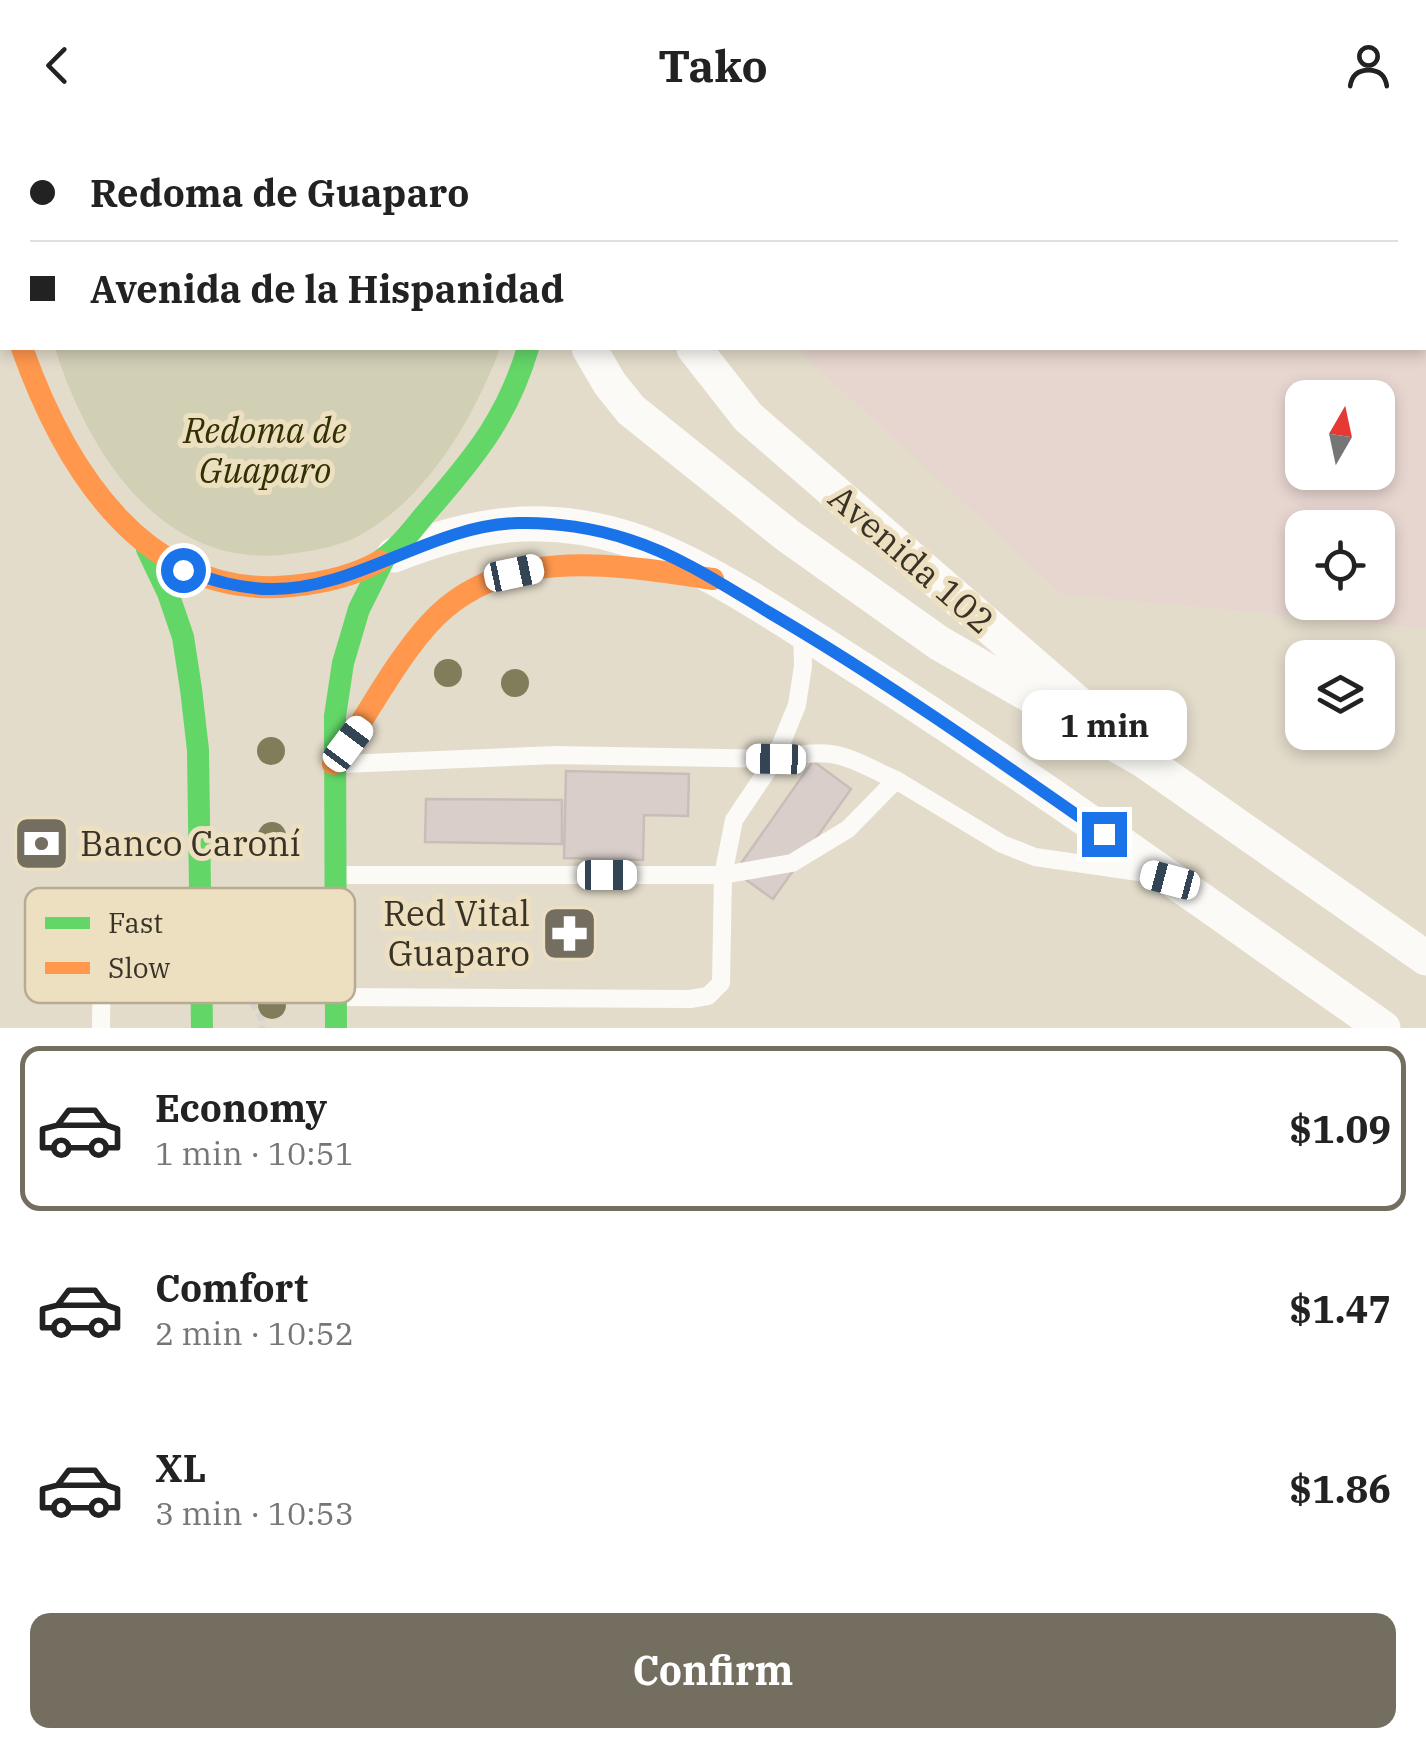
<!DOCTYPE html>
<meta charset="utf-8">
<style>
body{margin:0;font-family:"IBM Plex Serif",serif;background:#f6f6f6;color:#222;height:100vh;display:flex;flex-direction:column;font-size:38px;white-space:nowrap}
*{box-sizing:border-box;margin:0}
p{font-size:32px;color:#767676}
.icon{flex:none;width:55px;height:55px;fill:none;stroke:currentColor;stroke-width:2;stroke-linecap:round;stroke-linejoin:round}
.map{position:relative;height:898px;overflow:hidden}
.drawer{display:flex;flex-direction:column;background:#fff;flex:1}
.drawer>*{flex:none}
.hud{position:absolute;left:0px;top:0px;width:1428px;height:220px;box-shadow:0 5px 15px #0003;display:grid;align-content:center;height:220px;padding:0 30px;background:#fff}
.needle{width:65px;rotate:9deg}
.controls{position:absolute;left:1285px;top:250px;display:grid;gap:20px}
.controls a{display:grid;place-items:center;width:110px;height:110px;border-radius:20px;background:#fff;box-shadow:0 5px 15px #0003;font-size:50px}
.end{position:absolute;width:45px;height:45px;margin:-22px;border:12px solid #1a73e8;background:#fff;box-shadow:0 0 0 5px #fff}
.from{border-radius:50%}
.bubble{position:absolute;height:70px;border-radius:20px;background:#fff;box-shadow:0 5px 15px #0003;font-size:32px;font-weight:800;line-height:70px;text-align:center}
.car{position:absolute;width:30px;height:60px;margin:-30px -15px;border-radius:12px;box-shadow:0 0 8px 2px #0007;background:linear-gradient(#fff 24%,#345 0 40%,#fff 0 76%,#345 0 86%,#fff 0)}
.hud b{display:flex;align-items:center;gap:35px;height:95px;font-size:38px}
.hud b+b{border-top:2px solid #e0e0e0}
.hud i{width:25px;height:25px;background:#222}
ul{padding:18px 0 0;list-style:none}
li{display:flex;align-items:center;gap:30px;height:165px;margin:0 20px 15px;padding:0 10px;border:5px solid transparent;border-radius:20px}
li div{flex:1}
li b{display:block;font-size:38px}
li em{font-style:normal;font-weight:800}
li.active{border-color:#746e60}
li>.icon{width:90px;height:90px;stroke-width:1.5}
.button{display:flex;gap:20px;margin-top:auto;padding:20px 30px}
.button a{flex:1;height:115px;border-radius:20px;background:#746e60;color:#fff;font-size:40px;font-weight:800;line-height:115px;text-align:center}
header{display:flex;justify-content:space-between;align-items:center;height:130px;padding:0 30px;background:#fff;font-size:45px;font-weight:800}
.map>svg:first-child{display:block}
.education{fill:#e7d5d0;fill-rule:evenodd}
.green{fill:#d1cfb4}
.building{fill:#d9ceca;stroke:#c8beb9;stroke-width:2.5}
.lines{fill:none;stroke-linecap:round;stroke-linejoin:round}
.path{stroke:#d6d4cf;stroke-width:6;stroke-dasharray:8 5;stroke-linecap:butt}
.lane{stroke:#fbfaf7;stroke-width:18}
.street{stroke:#fbfaf7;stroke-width:35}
.fast{stroke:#63d668;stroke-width:22}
.slow{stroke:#ff974d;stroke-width:22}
.tree{fill:#817d5b}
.route{stroke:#1a73e8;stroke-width:12}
.labels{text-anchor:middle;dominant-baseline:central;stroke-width:10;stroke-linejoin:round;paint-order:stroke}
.park-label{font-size:35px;font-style:italic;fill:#303000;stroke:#ede0c1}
.street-label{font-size:35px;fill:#393327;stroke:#ede0c1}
.poi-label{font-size:35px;fill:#393327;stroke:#ede0c1;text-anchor:start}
.key{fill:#ede0c1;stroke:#b7ac93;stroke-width:2.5}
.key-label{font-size:28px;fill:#393327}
</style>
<header><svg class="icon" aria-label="back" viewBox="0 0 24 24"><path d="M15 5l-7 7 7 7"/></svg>Tako<svg class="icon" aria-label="person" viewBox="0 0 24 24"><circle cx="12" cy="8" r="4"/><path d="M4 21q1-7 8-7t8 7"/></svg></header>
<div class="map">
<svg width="1426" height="898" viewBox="0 0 1426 898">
<rect width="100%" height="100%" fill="#e3dccb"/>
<path class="education" d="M757,0H1426V498L1062,464L806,227L804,218H1425V2ZM1302,268H1378V342H1302ZM1302,398H1378V472H1302Z"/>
<g class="green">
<polygon points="50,0 504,0 505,2 49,2"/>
<path d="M55,218H500C475,286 428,367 362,404C342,416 313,421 289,424C162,441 88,323 55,218Z"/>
</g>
<g class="building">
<rect x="897" y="0" width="268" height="2"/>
<polygon points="813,631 851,659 773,769 735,742"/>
<polygon points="566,641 689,644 688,686 644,685 643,730 564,728"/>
<polygon points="426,669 562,670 562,714 425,712"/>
</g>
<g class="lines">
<polyline class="path" points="245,861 262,890 262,898"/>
<g class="lane">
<polyline points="702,0 703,2"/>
<polyline points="796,2 796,0"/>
<path d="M343,634L555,625L775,629C836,616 842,625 896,650"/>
<polyline points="340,745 723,745 792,733 848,699 896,650 1002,714 1035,727 1146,743"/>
<polyline points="341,867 690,869 708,866 721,853 723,745 734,690 775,629 797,575 803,536 802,500"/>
<polyline points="101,898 102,817"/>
</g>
<g class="street">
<polyline points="607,0 608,2"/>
<polyline points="589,218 610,254 631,280 787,405 939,513 1143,630 1426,828"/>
<polyline points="694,218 748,287 1082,577"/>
<path d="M394,425C474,393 545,382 629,409C705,434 792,495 860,538C1038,652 1210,777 1383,898"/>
</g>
<g class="fast">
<polyline points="539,0 539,2"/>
<polyline points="13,2 14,0"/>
<polyline points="2,79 2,102"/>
<polyline points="147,419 168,463 183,507 191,559 198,620 202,898"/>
<path d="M380,431C402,416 416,394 433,375C478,323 508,285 528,218"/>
<polyline points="336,898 335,586 343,533 359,479 384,429"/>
</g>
<g class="slow">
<path d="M22,218C65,339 146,471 292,456C322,453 354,446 380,431"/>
<path d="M333,634C366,589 392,535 429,494C502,413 617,435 713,449"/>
</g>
</g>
<g class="tree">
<circle cx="448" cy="543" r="14"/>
<circle cx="515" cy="553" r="14"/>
<circle cx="271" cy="621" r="14"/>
<circle cx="272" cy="706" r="14"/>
<circle cx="272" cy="875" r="14"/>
</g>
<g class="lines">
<path class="route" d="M183,440C212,450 240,459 271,459C358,460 431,395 518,393C554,392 595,398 630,410C680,426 725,456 770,483C886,551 995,628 1104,704"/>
</g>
<defs>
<symbol id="bank-square" viewBox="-11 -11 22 22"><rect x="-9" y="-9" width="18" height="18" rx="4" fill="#746e60" stroke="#ede0c1"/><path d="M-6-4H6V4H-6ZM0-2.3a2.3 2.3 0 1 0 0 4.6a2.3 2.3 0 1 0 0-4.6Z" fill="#fff"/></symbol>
<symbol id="pharmacy-square" viewBox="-11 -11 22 22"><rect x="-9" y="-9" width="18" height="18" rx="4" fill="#746e60" stroke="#ede0c1"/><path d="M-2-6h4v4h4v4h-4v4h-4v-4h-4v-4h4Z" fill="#fff"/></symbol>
</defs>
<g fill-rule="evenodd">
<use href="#bank-square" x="10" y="682" width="63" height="63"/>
<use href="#pharmacy-square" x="538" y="772" width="63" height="63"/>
</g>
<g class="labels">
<g class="park-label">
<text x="265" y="300">Redoma de<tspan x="265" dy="40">Guaparo</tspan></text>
</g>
<g class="street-label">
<text transform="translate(912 429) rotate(41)">Avenida 102</text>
</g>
<g class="poi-label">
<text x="80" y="713">Banco Caroní</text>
<text x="530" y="783" text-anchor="end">Red Vital<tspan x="530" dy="40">Guaparo</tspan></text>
</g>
</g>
<rect x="25" y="758" width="330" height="115" rx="15" class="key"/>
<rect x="45" y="787" width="45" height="12" fill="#63d668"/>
<rect x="45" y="832" width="45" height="12" fill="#ff974d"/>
<g class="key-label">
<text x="108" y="803">Fast</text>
<text x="108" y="848">Slow</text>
</g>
</svg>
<div class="controls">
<a><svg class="needle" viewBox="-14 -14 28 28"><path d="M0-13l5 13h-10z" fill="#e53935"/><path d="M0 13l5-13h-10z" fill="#767676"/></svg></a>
<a><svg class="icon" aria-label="locate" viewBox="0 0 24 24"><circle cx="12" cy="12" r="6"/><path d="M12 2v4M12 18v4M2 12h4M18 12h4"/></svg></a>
<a><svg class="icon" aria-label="layers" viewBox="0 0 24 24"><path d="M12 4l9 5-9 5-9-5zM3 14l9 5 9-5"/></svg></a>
</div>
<i class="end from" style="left:183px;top:440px"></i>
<i class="end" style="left:1104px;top:704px"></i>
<div class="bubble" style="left:1022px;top:560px;width:165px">1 min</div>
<i class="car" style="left:514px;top:443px;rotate:78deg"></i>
<i class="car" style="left:348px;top:614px;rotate:37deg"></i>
<i class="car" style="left:776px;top:629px;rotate:271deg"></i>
<i class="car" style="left:607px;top:745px;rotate:90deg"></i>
<i class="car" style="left:1170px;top:750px;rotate:285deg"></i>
<div class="hud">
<b><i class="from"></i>Redoma de Guaparo</b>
<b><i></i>Avenida de la Hispanidad</b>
</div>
</div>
<section class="drawer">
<ul>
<li class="active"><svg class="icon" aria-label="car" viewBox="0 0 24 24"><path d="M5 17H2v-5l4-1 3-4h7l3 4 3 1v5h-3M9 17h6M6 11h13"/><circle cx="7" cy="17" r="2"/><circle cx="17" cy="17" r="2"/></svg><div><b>Economy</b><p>1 min · 10:51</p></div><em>$1.09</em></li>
<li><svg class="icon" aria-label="car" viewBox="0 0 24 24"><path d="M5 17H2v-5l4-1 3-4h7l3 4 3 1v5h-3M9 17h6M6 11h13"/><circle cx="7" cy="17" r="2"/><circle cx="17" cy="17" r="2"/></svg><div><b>Comfort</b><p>2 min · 10:52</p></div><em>$1.47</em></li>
<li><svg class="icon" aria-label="car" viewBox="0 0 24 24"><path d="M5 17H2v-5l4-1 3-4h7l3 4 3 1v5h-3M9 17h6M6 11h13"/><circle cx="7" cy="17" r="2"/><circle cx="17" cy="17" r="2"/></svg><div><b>XL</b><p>3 min · 10:53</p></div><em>$1.86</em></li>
</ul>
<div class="button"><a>Confirm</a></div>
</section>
